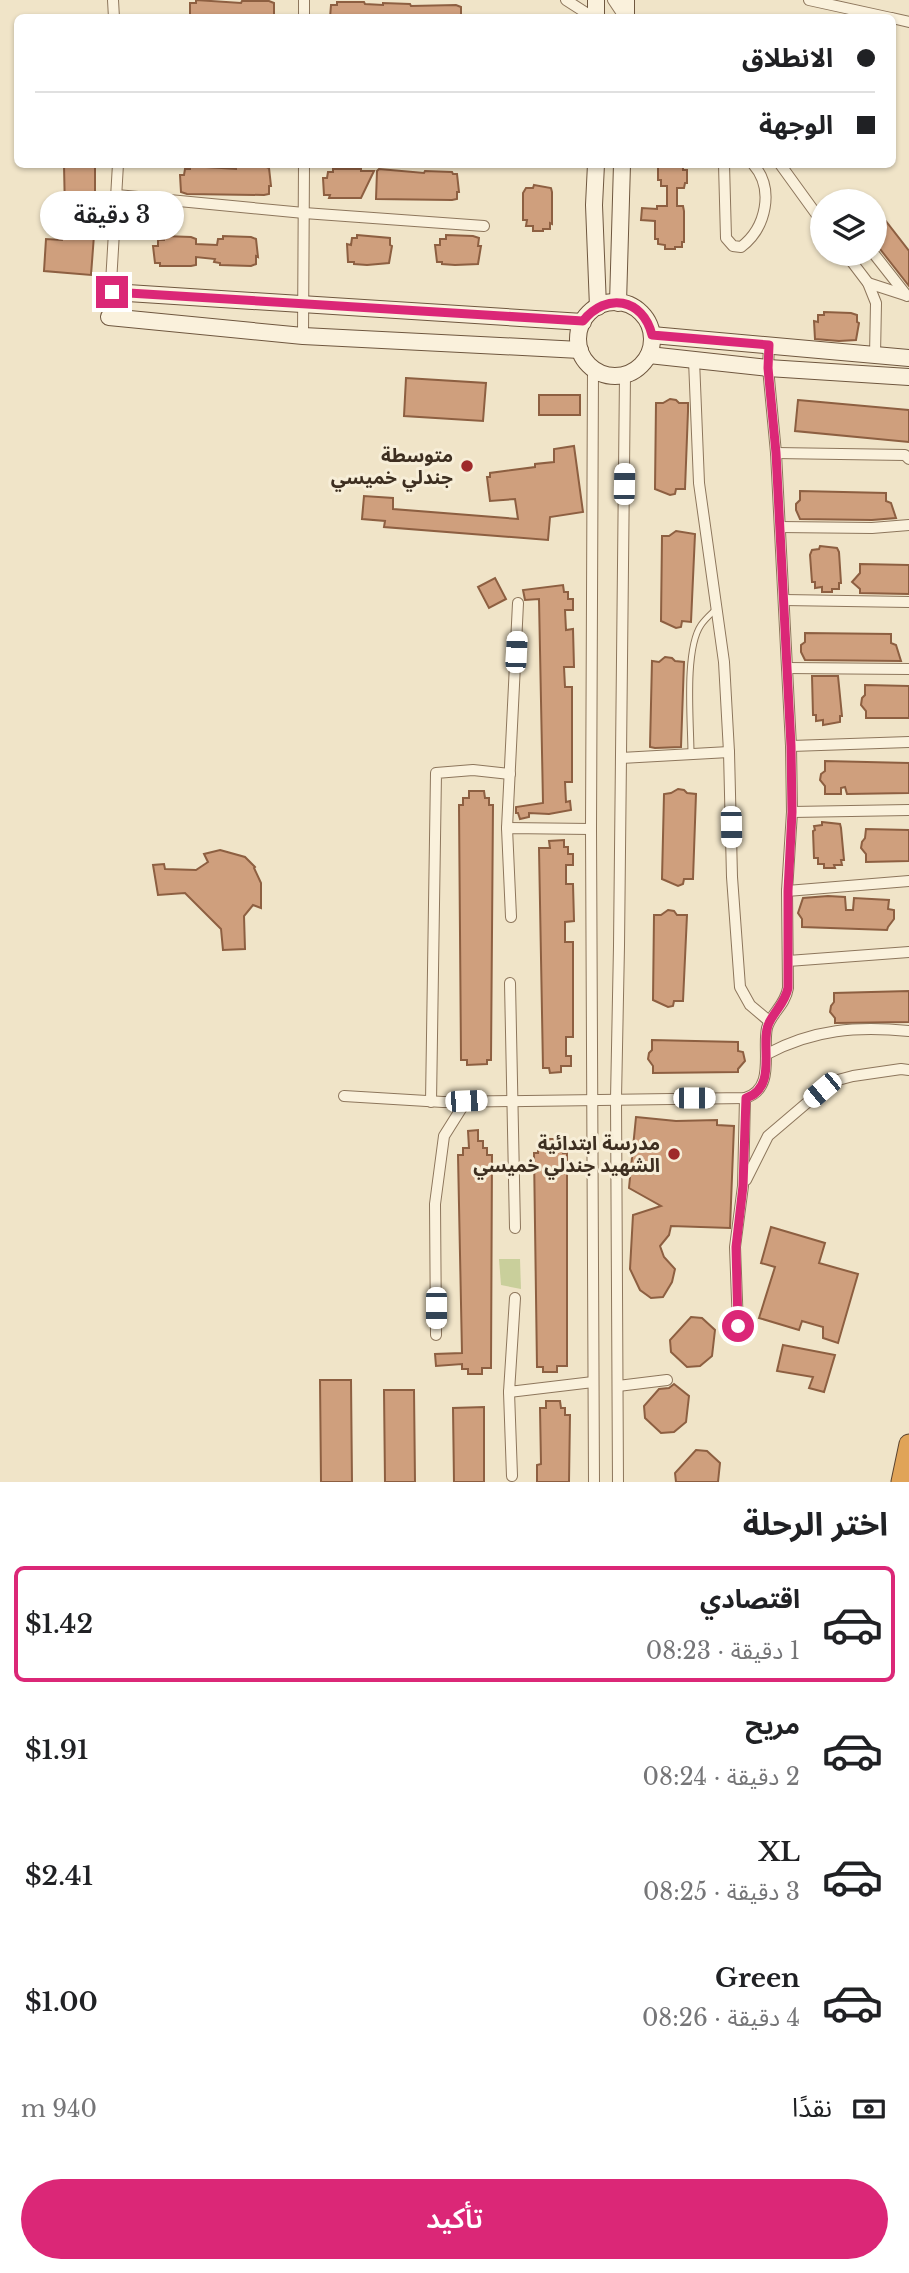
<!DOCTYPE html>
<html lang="ar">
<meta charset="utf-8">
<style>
body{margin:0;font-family:"Libre Baskerville","Noto Sans Arabic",serif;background:#f6f6f6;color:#202124;direction:rtl;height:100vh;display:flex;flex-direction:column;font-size:26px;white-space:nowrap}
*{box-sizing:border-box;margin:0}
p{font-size:23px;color:#757577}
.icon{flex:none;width:38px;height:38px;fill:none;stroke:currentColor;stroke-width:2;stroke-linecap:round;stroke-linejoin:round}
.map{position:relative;height:1482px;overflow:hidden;direction:ltr}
.sheet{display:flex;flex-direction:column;background:#fff;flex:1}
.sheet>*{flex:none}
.top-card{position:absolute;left:14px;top:14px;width:882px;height:154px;border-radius:10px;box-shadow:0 2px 5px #0004;direction:rtl;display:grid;align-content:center;height:154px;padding:0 21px;background:#fff}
.tools{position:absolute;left:810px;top:189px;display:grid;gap:14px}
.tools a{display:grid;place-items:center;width:77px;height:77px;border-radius:50%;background:#fff;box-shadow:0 2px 5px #0004;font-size:35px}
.end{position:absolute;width:32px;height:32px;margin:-16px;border:9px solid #db2777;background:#fff;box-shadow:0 0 0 4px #fff}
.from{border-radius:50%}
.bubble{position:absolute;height:49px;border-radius:24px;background:#fff;box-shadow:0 2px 5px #0004;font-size:23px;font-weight:600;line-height:49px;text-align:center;direction:rtl}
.car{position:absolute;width:21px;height:42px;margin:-21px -10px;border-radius:9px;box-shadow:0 0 5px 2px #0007;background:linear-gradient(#fff 24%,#345 0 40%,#fff 0 76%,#345 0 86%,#fff 0)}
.top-card b{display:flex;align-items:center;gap:24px;height:66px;font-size:26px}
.top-card b+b{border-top:2px solid #e0e0e0}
.top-card i{width:18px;height:18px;background:#202124}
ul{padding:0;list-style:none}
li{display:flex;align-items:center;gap:21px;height:116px;margin:0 14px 10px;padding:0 7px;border:4px solid transparent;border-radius:10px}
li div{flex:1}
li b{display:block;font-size:26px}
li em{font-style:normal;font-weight:600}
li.active{border-color:#db2777}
li>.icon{width:63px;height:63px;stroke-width:1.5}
h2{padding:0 21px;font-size:32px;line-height:84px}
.pay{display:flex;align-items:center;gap:18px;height:77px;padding:0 21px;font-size:26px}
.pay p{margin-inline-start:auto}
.cta{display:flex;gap:14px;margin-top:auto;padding:14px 21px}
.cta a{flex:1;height:80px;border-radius:42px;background:#db2777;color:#fff;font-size:28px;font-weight:600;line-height:80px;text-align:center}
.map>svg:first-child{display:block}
.green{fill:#c9cf9b}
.building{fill:#cf9f7d;stroke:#8d5f41;stroke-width:2}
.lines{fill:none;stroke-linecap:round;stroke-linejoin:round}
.lane-casing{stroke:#8d765c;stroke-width:7}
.street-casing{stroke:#8d765c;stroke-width:12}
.secondary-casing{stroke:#6f573f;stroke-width:18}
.highway-casing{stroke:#5b4430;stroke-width:21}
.lane{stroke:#faf1dc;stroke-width:5}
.street{stroke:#faf1dc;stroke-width:10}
.secondary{stroke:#faf1dc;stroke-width:16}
.highway{stroke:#e0a458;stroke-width:19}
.route{stroke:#db2777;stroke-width:9}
.poi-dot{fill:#9e2a2b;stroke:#f7eed8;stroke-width:2.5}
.labels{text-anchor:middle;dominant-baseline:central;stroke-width:6;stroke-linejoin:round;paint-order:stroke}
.poi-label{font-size:19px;font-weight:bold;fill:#3d2e20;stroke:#f7eed8;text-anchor:end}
</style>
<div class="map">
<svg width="909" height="1482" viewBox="0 0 909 1482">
<rect width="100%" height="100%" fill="#f0e4c8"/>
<polygon class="green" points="499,1259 520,1259 521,1289 501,1285"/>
<g class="building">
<polygon points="196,0 241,3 242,1 269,1 274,3 274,18 190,18 190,3 196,3"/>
<polygon points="337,2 364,2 365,4 383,5 383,3 410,4 411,6 456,5 461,7 461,18 330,18 331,5 337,5"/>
<polygon points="658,164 683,164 683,170 687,170 687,183 685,183 684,188 677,188 677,206 683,206 684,211 684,242 682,242 682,247 675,247 675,249 665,249 665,245 658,244 658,239 655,239 655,221 641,220 642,208 657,209 657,206 667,206 667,186 661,186 661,180 658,180"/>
<polygon points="64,165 95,165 95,222 91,275 44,271 46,239 62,240 65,212"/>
<polygon points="190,166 236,169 236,166 264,166 269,168 271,186 269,186 269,194 264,195 187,194 181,192 180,175 184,175 185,169 190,169"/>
<polygon points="333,169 361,169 361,171 374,171 361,198 329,198 330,195 324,195 323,178 327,178 328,172 333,172"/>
<polygon points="379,169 424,173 425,171 452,172 453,174 457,174 459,192 457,192 457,199 452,200 376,199 377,171"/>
<polygon points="534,185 551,188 552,192 552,224 550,223 550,229 543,229 543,231 533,231 533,226 526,226 527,220 523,220 523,193 526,188 533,188"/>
<polygon points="875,207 909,251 909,286 880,249 875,246"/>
<polygon points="357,235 390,238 390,245 392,246 389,263 367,265 354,264 354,262 348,262 347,244 351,245 352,238 357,238"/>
<polygon points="446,235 473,236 479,238 478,246 481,246 478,264 455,265 442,264 442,262 437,262 435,245 440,245 440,239 446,239"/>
<polygon points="164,236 191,237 196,239 196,244 217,245 218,239 223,239 223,236 251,237 256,239 258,257 256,256 256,264 251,266 220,265 220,263 214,262 215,259 196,257 196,265 191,266 160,266 160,263 155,263 153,246 158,246 158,240 164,240"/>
<polygon points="824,312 851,313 857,315 857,322 859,323 856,340 839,341 815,339 814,321 818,322 818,315 824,315"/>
<polygon points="406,378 486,383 483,421 404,416"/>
<rect x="539" y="395" width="41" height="20"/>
<polygon points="670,399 676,400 679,403 688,403 688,411 685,489 676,489 675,494 670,495 655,489 656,403 663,403"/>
<polygon points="798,400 909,410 909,442 795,431"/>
<polygon points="574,446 583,512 550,517 548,540 384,527 385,521 362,519 364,496 393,498 393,509 518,519 515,499 490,501 487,477 490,477 490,473 535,467 535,464 554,462 554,449"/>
<polygon points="800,491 886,493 886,501 891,503 896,518 872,520 800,519 796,510 796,504 800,500"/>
<polygon points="676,531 695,534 691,622 682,621 681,627 676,628 661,621 662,536 669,536"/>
<polygon points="820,546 837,548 839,552 841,583 839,583 839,589 832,589 832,592 822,592 822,587 815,588 815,582 812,582 810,555 812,550 819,549"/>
<polygon points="860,564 909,565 909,594 860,593 860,589 852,582 860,573"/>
<polygon points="495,578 506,599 489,608 478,587"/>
<polygon points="563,585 564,592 568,592 568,599 573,599 573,610 565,610 566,630 573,629 574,667 564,667 565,687 572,687 572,782 565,782 566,802 570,801 571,810 549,814 529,813 529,817 520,819 518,813 516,813 516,807 543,803 539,599 525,600 523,590"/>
<polygon points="805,633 891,634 891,643 896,645 901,661 805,660 801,652 801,645 805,642"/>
<polygon points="665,657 672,658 675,661 684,662 681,747 655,748 650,747 652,661 659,662"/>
<polygon points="812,676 838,676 842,716 840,716 840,722 823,725 823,720 816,721 816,715 813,715"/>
<polygon points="865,685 909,686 909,718 866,718 866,711 861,705 862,698 865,695"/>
<polygon points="825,761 909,763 909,793 847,794 845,787 841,788 841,794 825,794 825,786 820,780 821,774 825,771"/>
<polygon points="678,789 684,790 687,793 696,794 693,879 684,879 683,884 678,886 662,879 664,794 671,793"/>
<polygon points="469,791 484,791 485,798 489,798 489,805 493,805 491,1060 487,1060 487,1064 467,1065 467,1060 461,1060 459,805 463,805 463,798 469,798"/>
<polygon points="822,822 840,824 841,828 844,860 841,860 842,865 834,865 835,868 824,868 824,864 818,864 818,858 814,858 813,831 815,830 814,826 822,825"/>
<polygon points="866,829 909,830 909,861 866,862 866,854 861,848 862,842 865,838"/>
<polygon points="564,840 564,847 568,847 568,854 573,854 573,865 566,865 566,884 573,884 574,921 565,922 565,942 573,942 573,1037 566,1037 566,1056 571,1056 571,1066 561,1066 561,1072 550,1073 549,1068 543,1068 539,848 550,848 549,841"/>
<polygon points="220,850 245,857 255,867 254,868 261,883 261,908 253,905 244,916 245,949 223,950 221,929 185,893 158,895 153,865 164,864 165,869 196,870 208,862 204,854"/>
<polygon points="828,896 845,897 846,910 853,910 854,898 889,900 888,909 894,910 894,919 888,927 887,930 802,927 802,919 798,913 803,898"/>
<polygon points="668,910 674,911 677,915 687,915 683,1001 674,1001 673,1006 668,1007 653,1000 654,915 661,915"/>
<polygon points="909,991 909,1022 835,1023 835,1018 830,1012 831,1006 834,1002 834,993"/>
<polygon points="652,1040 738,1042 738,1051 743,1052 745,1061 738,1069 738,1072 653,1073 653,1066 648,1059 649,1053 652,1050"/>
<polygon points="636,1117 676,1121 717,1120 717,1125 734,1126 730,1228 671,1226 669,1235 660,1246 664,1257 675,1269 672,1282 663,1297 651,1298 640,1290 630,1269 633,1215 661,1206 629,1188"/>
<polygon points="478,1130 478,1141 483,1141 483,1148 487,1148 487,1155 492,1155 491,1368 482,1368 482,1374 468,1374 468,1369 462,1369 462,1364 436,1366 435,1354 462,1353 458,1155 463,1155 463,1148 469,1148 468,1131"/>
<polygon points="544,1139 558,1139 558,1146 562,1146 563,1153 567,1153 567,1366 557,1366 557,1372 543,1372 543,1367 537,1367 534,1153 538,1153 538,1147 544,1147"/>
<polygon points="771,1227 825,1243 819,1263 858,1274 838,1343 823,1338 823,1327 802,1321 799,1330 759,1318 775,1267 761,1263"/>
<polygon points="691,1317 702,1318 715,1330 712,1356 700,1366 687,1367 671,1352 670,1340"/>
<polygon points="783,1345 835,1355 824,1392 809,1388 813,1377 777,1371"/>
<polygon points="320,1380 351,1380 352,1482 321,1482"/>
<polygon points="674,1384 689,1396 686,1422 674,1432 661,1433 645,1418 644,1406 659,1389 669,1388"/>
<polygon points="384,1390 414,1390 415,1482 385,1482"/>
<polygon points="546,1401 560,1401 561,1408 565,1408 565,1415 570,1415 569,1482 537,1482 537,1465 541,1464 540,1408 546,1408"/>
<polygon points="484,1407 484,1482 454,1482 453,1408"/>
<polygon points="696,1450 707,1451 720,1463 718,1482 676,1482 675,1473"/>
</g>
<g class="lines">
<defs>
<path id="lane" d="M691,754C691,723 684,650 701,625C705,619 711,614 716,609"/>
<g id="street">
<polyline points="113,0 114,18"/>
<polyline points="304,0 304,18"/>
<polyline points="566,0 594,18"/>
<polyline points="613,0 625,18"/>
<polyline points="809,0 891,18"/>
<polyline points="892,18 909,22"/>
<path d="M724,164L726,238L733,246L741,247C766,228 775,189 753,164"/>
<polyline points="780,164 822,222"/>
<polyline points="117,195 304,213 484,226"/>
<polyline points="846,254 868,283 876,303 875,355"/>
<polyline points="874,254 907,296"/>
<polyline points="868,283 905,295"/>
<polyline points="109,317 118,164"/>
<polyline points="303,336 304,164"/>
<polyline points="694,360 699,483 724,662 729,752 732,877 740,987 750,1005 769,1021"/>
<polyline points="593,369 591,829 594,1482"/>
<polyline points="776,453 905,455 909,459"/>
<polyline points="780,527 872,528 909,525"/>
<polyline points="784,600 909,602"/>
<polyline points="787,668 909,669"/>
<polyline points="791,746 909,742"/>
<polyline points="621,758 729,752"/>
<polyline points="792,812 909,810"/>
<polyline points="507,828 518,603"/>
<polyline points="787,891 909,881"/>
<polyline points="511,917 507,828 591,829"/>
<polyline points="788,961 909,952"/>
<polyline points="510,983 515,1228"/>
<path d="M767,1054C814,1029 857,1026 909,1031"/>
<path d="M344,1096L443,1102L745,1098C776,1089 762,1050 767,1028C771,1013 785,1006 788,988L787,891L792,812L791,746L776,453L768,368L769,345"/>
<polyline points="431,1102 436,773 473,770 510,774"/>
<polyline points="746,1180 768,1136 822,1090 838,1080 853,1076 901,1069 909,1070"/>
<polyline points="515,1298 509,1392 593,1382"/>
<polyline points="738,1326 735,1247 743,1186 745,1098"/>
<polyline points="436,1335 435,1204 444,1136 466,1101"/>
<polyline points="618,1386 667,1380"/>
<polyline points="509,1392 512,1476"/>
<polyline points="618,1482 616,1099 619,946 625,375"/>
</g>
<g id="secondary">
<polyline points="626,0 626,18"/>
<polyline points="596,18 596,0"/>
<polyline points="596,164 594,205 598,307"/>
<polyline points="112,292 583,322"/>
<circle cx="615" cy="339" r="37"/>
<polyline points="618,303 622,164"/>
<polyline points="109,317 303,336 580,350"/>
<polyline points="652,335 909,358"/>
<polyline points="649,355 768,368 909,377"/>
</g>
<polyline id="highway" points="901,1482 909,1444"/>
</defs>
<use href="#lane" class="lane-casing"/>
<use href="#street" class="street-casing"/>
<use href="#secondary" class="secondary-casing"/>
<use href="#highway" class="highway-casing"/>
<use href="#lane" class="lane"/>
<use href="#street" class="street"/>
<use href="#secondary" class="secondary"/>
<use href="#highway" class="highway"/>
</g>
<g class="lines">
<path class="route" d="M112,292L583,321C606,292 643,298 652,335L769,345L768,368L776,453L791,746L792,812L788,891V988C785,1003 775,1010 769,1023C759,1043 779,1087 746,1098L743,1186L736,1247L738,1326"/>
</g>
<g class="poi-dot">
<circle cx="467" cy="466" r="7"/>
<circle cx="674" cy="1154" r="7"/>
</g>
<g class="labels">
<g class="poi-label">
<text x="453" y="455">متوسطة<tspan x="453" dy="22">جندلي خميسي</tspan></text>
<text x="660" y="1143">مدرسة ابتدائية<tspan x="660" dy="22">الشهيد جندلي خميسي</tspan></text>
</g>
</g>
</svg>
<div class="tools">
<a><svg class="icon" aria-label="layers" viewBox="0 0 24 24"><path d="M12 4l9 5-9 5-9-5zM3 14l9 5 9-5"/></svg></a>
</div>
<i class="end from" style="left:738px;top:1326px"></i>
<i class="end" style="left:112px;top:292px"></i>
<div class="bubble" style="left:40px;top:191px;width:144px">3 دقيقة</div>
<i class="car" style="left:624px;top:484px;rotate:1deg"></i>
<i class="car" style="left:516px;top:652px;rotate:3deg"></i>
<i class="car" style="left:731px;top:827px;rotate:179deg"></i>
<i class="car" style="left:822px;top:1090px;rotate:230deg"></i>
<i class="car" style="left:694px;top:1098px;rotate:90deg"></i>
<i class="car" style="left:466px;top:1101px;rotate:88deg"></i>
<i class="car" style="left:436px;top:1308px;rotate:180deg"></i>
<div class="top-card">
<b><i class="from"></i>الانطلاق</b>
<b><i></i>الوجهة</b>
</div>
</div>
<section class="sheet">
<h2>اختر الرحلة</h2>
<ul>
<li class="active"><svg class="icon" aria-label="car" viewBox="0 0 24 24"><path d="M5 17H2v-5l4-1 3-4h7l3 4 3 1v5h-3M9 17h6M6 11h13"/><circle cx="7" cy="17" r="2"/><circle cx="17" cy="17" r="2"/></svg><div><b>اقتصادي</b><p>1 دقيقة · 08:23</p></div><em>$1.42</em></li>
<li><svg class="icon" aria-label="car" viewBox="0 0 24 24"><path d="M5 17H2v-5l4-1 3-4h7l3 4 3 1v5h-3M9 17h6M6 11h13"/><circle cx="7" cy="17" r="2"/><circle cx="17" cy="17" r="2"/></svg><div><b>مريح</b><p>2 دقيقة · 08:24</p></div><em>$1.91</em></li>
<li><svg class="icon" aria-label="car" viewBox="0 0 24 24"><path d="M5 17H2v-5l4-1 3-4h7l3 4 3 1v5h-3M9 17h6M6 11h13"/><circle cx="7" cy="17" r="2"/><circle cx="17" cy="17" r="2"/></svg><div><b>XL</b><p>3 دقيقة · 08:25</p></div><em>$2.41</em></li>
<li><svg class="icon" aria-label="car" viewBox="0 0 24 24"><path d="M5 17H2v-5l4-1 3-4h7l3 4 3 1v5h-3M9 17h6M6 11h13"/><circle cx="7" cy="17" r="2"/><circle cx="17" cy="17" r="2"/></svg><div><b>Green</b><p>4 دقيقة · 08:26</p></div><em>$1.00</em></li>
</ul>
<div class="pay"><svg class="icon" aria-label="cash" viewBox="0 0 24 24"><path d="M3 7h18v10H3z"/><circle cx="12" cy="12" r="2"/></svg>نقدًا<p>940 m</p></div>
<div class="cta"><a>تأكيد</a></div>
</section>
